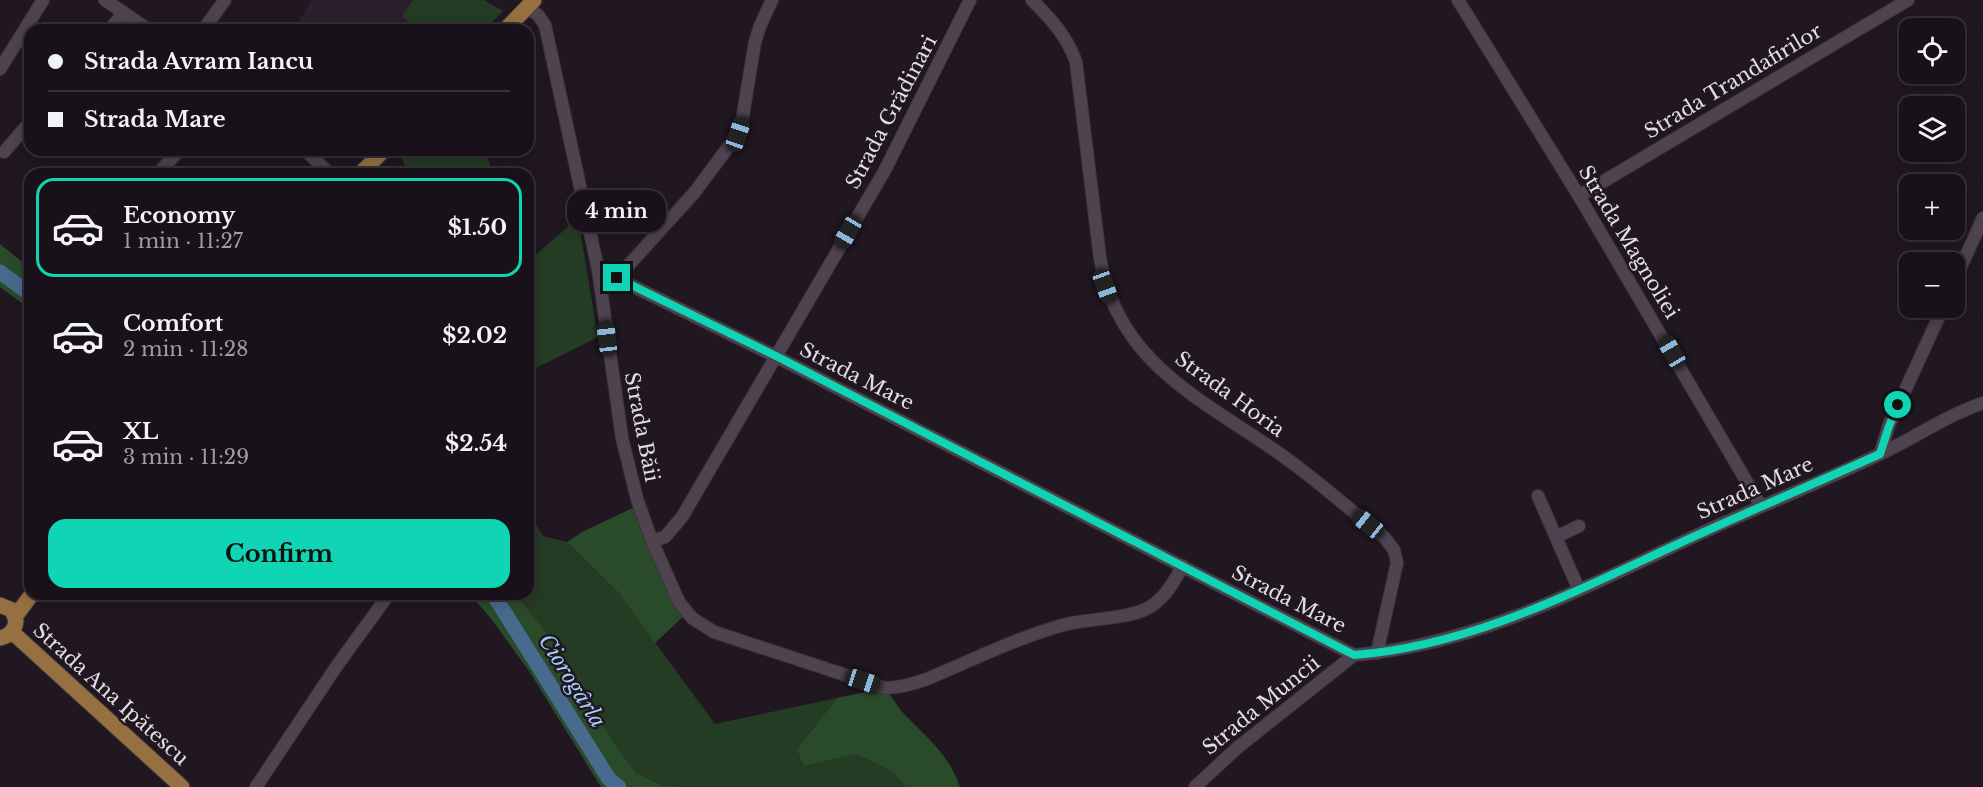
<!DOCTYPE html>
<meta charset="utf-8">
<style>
body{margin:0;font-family:"Libre Baskerville",serif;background:#251f26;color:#f1f3f6;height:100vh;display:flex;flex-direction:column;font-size:22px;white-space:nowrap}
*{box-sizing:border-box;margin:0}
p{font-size:20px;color:#9f9da2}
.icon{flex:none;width:33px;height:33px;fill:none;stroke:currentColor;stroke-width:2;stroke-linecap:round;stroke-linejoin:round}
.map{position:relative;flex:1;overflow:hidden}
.sheet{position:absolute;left:24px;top:168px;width:510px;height:432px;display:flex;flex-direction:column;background:#181119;border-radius:18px;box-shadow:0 3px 15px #0003,0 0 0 2px #363138}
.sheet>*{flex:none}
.banner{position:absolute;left:24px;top:24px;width:510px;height:132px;border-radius:18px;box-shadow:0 3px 15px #0003,0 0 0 2px #363138;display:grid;align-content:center;height:132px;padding:0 24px;background:#181119}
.controls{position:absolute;left:1899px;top:18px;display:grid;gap:12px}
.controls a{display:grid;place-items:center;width:66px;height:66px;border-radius:12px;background:#181119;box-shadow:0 3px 15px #0003,0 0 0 2px #363138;font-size:30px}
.end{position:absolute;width:27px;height:27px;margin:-14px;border:8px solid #10d5b4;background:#111;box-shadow:0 0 0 3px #111}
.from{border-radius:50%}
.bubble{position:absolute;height:42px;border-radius:18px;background:#181119;box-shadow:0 3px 15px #0003,0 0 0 2px #363138;font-size:20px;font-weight:800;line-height:42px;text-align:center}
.car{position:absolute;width:18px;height:36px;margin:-18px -9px;border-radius:8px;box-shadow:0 0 4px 2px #0007;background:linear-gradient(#222 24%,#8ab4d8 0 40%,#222 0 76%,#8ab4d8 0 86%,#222 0)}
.banner b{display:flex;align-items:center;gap:21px;height:57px;font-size:22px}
.banner b+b{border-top:2px solid #363138}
.banner i{width:15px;height:15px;background:#f1f3f6}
ul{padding:10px 0 0;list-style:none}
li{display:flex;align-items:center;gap:18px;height:99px;margin:0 12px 9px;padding:0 12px;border:3px solid transparent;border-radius:18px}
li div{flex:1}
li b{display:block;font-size:22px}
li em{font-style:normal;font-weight:800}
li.selected{border-color:#10d5b4}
li>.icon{width:54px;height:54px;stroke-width:1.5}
.cta{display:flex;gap:12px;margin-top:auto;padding:12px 24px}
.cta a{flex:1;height:69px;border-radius:18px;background:#10d5b4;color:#111;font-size:24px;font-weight:800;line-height:69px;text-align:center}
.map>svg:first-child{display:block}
.built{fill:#2c1f2d}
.green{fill:#243b24}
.forest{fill:#2a4b29}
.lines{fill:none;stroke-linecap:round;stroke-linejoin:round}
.river{stroke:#476a8d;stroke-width:15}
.minor-casing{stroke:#3a343a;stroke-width:14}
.major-casing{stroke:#3a343a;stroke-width:17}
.minor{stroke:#4e434e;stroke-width:12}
.major{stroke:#967040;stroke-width:15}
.route{stroke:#10d5b4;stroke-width:8}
.labels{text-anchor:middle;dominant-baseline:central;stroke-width:5;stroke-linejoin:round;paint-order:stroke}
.street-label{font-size:20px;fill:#e2dce3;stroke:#201721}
.water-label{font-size:21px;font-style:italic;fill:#a1cdfa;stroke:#201721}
</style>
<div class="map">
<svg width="1983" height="787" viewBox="0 0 1983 787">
<rect width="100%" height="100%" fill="#201721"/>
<polygon class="built" points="312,0 484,0 503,11 484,30 293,30"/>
<g class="green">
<polygon points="413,0 484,0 503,11 484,30 417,30 402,16"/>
<polygon points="421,150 484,150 494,174 408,174 402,158"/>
<polygon points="578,218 598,337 528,372 528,254 531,259"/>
<polygon points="528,511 543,536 567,542 618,592 715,724 837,698 797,749 855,754 892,771 906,787 683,787 662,785 636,773 614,743 549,636 516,594 528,594"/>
</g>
<g class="forest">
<polygon points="0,244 30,268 30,309 0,287"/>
<polygon points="639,505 687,613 655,643 618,592 567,542 584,531"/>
<polygon points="470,594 516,594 549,636 614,743 636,773 662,785 683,787 601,787 529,671 492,620"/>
<path d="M885,688C891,696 897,706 904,714C928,739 948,753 960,787H906L892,771L855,754L804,766L797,749L837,698Z"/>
</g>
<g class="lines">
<g class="river">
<polyline points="0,272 30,294"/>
<polyline points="493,594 609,779 619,787"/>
</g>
<defs>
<g id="minor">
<polyline points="105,0 149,30"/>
<path d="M1032,0C1051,19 1067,36 1076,62L1100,258C1117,363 1202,399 1280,454C1316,479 1349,509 1384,537L1394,550L1397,563L1377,653"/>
<polyline points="1458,0 1579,196 1761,506"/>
<path d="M527,8L538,15L545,25L598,269L622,438L637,499L652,541L679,602L692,618L714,632L885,688C900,688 913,684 927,679C972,660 1017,638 1063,625C1090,618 1119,620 1144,610C1163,602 1173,583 1183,566"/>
<polyline points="109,30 124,13"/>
<polyline points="203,30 225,0"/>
<polyline points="0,69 43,0"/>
<polyline points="305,150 330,174"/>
<polyline points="4,152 30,122"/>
<polyline points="157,174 180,150"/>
<polyline points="1579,196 1908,0"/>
<path d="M598,269L775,356L1354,655C1476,645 1586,587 1695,536C1755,508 1817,484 1878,455C1913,439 1945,416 1983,403"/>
<polyline points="617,278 694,193 738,134 742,121 755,42 760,26 772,0"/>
<polyline points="1954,282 1983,218"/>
<polyline points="1880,454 1889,425 1943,308"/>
<polyline points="1538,496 1579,590"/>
<polyline points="1556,537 1579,526"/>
<polyline points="652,541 665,537 682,517 885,170 970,0"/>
<polyline points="256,787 336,667 389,594"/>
<polyline points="1195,787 1237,748 1354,655"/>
</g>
<g id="major">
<polyline points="505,30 534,0"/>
<polyline points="360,174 384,150"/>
<path d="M0,605L12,610L16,621C15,631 9,636 0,638"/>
<polyline points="15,617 32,594"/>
<polyline points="12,632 182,787"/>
</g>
</defs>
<use href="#minor" class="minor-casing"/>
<use href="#major" class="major-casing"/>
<use href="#minor" class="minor"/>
<use href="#major" class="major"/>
</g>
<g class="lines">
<path class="route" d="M617,278L776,356L1354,655C1471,646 1576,591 1680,543C1747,512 1814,484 1880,454L1889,426L1898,405"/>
</g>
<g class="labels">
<g class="street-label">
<text transform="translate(1733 81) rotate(-31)">Strada Trandafirilor</text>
<text transform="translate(891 112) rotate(-62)">Strada Grădinari</text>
<text transform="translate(1629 242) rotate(59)">Strada Magnoliei</text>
<text transform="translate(857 376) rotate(27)">Strada Mare</text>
<text transform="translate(1230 394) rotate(36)">Strada Horia</text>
<text transform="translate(642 427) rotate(79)">Strada Băii</text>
<text transform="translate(1755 488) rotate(-24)">Strada Mare</text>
<text transform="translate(1289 599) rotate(27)">Strada Mare</text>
<text transform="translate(111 694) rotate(42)">Strada Ana Ipătescu</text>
<text transform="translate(1261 705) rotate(-39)">Strada Muncii</text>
</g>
<g class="water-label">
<text transform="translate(572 681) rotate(58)">Ciorogârla</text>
</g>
</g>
</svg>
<div class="controls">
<a><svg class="icon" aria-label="locate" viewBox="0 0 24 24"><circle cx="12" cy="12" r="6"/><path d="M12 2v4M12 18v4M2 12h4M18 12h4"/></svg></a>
<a><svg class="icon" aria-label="layers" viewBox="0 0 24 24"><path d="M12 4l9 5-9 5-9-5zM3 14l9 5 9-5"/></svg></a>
<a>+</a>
<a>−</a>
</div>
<i class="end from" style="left:1898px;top:405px"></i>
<i class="end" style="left:617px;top:278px"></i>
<div class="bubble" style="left:567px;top:190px;width:99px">4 min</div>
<i class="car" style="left:738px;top:134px;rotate:19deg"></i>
<i class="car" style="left:848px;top:232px;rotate:210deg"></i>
<i class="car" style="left:1105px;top:286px;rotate:160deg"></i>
<i class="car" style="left:607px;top:338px;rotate:353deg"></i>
<i class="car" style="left:1672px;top:352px;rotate:330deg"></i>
<i class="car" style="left:1368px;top:524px;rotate:309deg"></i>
<i class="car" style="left:863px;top:681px;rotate:108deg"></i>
<div class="banner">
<b><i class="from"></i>Strada Avram Iancu</b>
<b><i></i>Strada Mare</b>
</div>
<section class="sheet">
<ul>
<li class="selected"><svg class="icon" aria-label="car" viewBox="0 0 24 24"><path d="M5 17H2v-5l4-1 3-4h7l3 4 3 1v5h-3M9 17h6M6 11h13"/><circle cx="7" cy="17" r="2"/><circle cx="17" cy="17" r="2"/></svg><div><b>Economy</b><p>1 min · 11:27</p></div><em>$1.50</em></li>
<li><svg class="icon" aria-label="car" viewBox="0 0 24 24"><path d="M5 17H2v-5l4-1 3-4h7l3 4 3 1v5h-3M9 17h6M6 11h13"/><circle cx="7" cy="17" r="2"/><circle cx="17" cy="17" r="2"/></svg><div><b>Comfort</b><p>2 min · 11:28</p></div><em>$2.02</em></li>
<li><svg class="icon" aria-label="car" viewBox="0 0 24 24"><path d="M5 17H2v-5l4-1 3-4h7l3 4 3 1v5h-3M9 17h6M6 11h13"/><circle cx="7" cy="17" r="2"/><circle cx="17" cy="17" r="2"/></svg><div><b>XL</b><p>3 min · 11:29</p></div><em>$2.54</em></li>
</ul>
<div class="cta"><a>Confirm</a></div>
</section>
</div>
